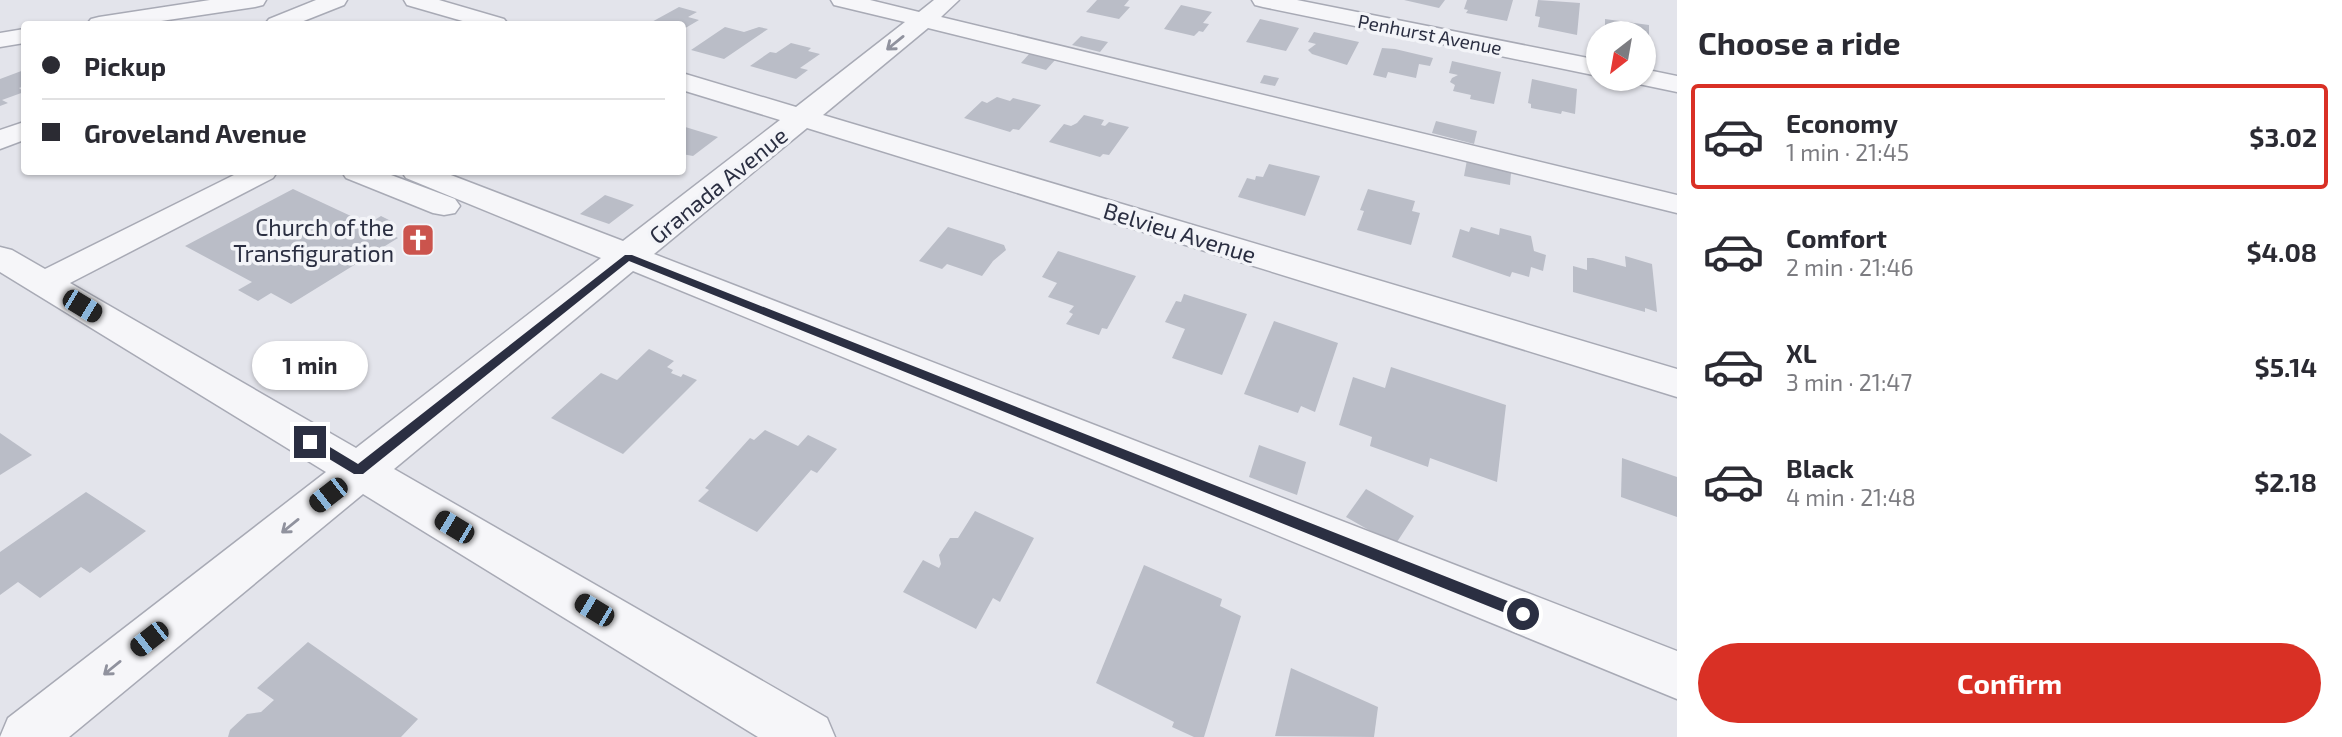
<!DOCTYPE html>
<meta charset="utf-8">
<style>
body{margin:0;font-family:"Exo 2",sans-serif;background:#f2f2f3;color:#2b2b33;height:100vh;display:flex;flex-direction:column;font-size:26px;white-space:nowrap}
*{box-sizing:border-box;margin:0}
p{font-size:23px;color:#7c7c81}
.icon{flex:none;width:38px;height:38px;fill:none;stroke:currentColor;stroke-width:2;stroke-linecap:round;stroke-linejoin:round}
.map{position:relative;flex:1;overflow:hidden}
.sheet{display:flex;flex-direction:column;background:#fff;width:665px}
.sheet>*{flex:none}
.hud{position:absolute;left:21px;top:21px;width:665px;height:154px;border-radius:7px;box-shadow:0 2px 5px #0004;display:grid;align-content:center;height:154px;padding:0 21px;background:#fff}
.needle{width:46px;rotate:211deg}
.tools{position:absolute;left:1586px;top:21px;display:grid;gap:14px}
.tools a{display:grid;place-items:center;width:70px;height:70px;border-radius:50%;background:#fff;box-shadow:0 2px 5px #0004;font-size:35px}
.end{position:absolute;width:32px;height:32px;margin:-16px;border:9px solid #2b2f42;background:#fff;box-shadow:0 0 0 4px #fff}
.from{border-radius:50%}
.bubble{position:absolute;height:49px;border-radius:24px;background:#fff;box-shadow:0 2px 5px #0004;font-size:23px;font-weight:700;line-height:49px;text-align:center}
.car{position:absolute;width:21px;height:42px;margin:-21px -10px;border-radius:9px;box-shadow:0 0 5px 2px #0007;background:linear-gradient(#222 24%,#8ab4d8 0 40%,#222 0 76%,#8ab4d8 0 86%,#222 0)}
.hud b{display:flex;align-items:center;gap:24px;height:66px;font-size:26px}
.hud b+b{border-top:2px solid #e1e1e2}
.hud i{width:18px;height:18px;background:#2b2b33}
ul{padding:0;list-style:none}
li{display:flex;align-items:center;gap:21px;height:105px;margin:0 14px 10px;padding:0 7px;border:4px solid transparent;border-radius:7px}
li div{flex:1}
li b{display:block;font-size:26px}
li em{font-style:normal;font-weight:700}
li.on{border-color:#d93025}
li>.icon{width:63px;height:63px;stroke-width:1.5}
h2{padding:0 21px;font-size:32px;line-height:84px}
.button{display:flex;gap:14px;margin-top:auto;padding:14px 21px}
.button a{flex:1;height:80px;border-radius:42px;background:#d93025;color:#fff;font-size:28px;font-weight:700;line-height:80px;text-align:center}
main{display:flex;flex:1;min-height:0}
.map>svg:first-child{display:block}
.building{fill:#babdc7}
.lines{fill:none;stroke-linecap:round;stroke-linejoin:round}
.minor-casing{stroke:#a8aab5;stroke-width:3}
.minor{fill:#f6f6f9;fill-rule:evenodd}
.oneway{stroke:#90929e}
.route{fill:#2b2f42}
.labels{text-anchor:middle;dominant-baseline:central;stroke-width:7;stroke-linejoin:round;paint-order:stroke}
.far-street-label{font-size:19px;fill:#2b2f42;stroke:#f3f4f8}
.street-label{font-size:23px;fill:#2b2f42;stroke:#f3f4f8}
.poi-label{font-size:23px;fill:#2b2f42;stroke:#f3f4f8;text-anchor:end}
</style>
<main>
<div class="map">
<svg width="1677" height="737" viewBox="0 0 1677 737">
<rect width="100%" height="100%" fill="#e3e4eb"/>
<g class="building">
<polygon points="1097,0 1129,0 1124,6 1130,7 1119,19 1086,12"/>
<polygon points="1404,0 1445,0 1439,8"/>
<polygon points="1467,0 1513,0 1507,21 1466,13 1468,10 1464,9"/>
<polygon points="1538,0 1580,3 1577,35 1538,27 1540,17 1535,16"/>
<polygon points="1181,5 1212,12 1203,23 1209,24 1203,32 1199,31 1194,36 1164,29"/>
<polygon points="679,7 697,12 688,17 699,20 682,30 682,24 648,24"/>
<polygon points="1260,19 1299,28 1286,51 1246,42"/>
<polygon points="1605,19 1649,25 1649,44 1643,43 1643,33 1605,31"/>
<polygon points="725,27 744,32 759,27 768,29 724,59 691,50"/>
<polygon points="1314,32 1359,42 1347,65 1312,54 1308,50 1316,44 1308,42"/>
<polygon points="1081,36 1085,37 1108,42 1100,52 1072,45"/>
<polygon points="791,43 811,48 808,51 820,54 800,68 808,70 796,79 750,66 770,52 776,53"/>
<polygon points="1382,48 1395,49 1433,58 1430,66 1419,64 1416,78 1388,72 1386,78 1373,75"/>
<polygon points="1030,53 1056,59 1046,70 1021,63"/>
<polygon points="1452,61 1501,72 1494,104 1470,99 1471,95 1453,91 1455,85 1450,82 1452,78 1458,75 1449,73"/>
<polygon points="24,70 24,86 19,88 24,92 2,100 8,103 0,106 0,79"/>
<polygon points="1264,75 1279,78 1275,86 1260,83"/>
<polygon points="1532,79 1577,89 1575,114 1562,111 1561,114 1531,108 1531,104 1528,103"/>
<polygon points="997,97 1010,101 1013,98 1041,105 1019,130 1013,129 1010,132 964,118 982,101 987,103"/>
<polygon points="1084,115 1104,120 1101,125 1105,126 1109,122 1129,127 1109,155 1103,154 1100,157 1049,142 1064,124 1071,126 1077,123"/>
<polygon points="1436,121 1477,131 1474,144 1432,133"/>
<polygon points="682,126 718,137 693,156 682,154"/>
<polygon points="1467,160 1511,173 1510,185 1464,176"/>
<polygon points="1269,164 1320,176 1305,216 1238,197 1247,178 1255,180 1256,176 1263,177"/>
<polygon points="293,189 368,224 381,216 395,223 382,230 398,238 291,304 271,293 258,301 238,290 252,282 185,246"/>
<polygon points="1368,189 1415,201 1412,211 1420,213 1411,245 1357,230 1364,211 1360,210"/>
<polygon points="605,195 634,205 609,224 580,214"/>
<polygon points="948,227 1004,245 1006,250 993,261 982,276 947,264 942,269 919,261"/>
<polygon points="1471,227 1499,235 1500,228 1531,236 1534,251 1546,255 1543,271 1531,267 1529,277 1512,272 1510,277 1452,257 1460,229 1469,232"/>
<polygon points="1058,251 1136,276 1107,329 1102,328 1099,335 1066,324 1073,314 1069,312 1074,306 1048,297 1057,283 1042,277"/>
<polygon points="1625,256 1652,264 1657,312 1645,308 1645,312 1573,292 1573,266 1587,270 1587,258 1593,258 1626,267"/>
<polygon points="1184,294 1247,314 1222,375 1172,358 1185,329 1165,322 1176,301 1181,302"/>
<polygon points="1274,321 1338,343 1315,412 1301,406 1298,413 1244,394"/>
<polygon points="649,349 674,361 667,367 673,370 671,373 681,377 683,374 697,380 623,454 551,418 601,373 617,380"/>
<polygon points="1391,367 1506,405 1497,482 1430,458 1428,467 1370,446 1372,437 1339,425 1353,377 1385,388"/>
<polygon points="765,430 798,446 808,435 837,449 817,473 811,470 757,532 698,501 709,490 705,488 750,438 754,440"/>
<polygon points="0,433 32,455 0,475"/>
<polygon points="1259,445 1306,462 1297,495 1249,477"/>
<polygon points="1622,458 1677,477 1677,517 1621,497"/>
<polygon points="1366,489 1414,516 1395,545 1346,517"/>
<polygon points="86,492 146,531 90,573 81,567 40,598 18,582 0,595 0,552"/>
<polygon points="975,511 1034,538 1000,602 993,598 976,629 903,592 923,560 939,568 941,564 939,555 950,538 958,538"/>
<polygon points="1144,565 1222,599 1220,606 1241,616 1204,737 1194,737 1172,727 1174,722 1096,683"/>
<polygon points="308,642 418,719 401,737 228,737 230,730 247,714 261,712 274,700 257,688"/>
<polygon points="1291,668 1378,707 1374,737 1275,736"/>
</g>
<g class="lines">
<defs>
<g id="minor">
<polygon points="210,0 266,0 263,5 255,7 141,24 87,24 91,19 99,17"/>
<polygon points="316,0 347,0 344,5 296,24 265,24 269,19"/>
<polygon points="404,0 439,0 504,19 508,24 473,24 407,5"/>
<polygon points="831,0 870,0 919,12 934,0 959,0 941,17 1677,195 1677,213 928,28 823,115 1677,369 1677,397 807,128 654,254 1677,651 1677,699 633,271 394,469 827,718 835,737 758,737 363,494 69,737 0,737 8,718 326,472 0,272 0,247 12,250 45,269 240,172 277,172 273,178 70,283 356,448 601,258 406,178 402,172 443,172 623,241 780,120 682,90 682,73 796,107 905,22 834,5"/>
<polygon points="1252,0 1297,0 1598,60 1598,76 1263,7 1255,5"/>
<polygon points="24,29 24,43 0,47 0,33"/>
<polygon points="1643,69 1677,76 1677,92 1634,83 1631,79 1643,79"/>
<polygon points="24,122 24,140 0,149 0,130"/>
<polygon points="342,172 383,172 455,199 460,206 455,213 444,215 433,213 346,178"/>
</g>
</defs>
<use href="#minor" class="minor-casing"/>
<use href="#minor" class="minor"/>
</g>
<defs><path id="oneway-shaft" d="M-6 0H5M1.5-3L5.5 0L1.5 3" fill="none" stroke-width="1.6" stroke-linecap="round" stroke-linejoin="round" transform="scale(1.75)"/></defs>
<g class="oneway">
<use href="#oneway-shaft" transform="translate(895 43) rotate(141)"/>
<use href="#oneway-shaft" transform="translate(290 526) rotate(141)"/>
<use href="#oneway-shaft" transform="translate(112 668) rotate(141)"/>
</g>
<polygon class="route" points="625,255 632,255 1528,609 1531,614 1528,618 1518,618 629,261 363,474 354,474 306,445 306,438 315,438 358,464"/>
<defs>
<symbol id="church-square" viewBox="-11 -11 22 22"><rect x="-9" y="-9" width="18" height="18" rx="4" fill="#cb544d" stroke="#f3f4f8"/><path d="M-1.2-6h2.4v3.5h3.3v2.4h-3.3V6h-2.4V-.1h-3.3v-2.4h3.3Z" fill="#fff"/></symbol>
</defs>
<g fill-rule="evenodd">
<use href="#church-square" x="399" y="221" width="38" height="38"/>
</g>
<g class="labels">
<g class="far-street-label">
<text transform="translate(1430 34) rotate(11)">Penhurst Avenue</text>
</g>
<g class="street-label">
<text transform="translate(718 185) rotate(-39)">Granada Avenue</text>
<text transform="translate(1180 232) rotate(17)">Belvieu Avenue</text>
</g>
<g class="poi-label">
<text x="394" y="227">Church of the<tspan x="394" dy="26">Transfiguration</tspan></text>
</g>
</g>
</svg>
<div class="tools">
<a><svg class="needle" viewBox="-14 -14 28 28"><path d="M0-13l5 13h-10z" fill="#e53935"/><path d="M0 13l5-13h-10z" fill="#7c7c81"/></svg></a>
</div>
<i class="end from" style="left:1523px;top:614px"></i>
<i class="end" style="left:310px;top:442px"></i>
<div class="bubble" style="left:252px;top:341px;width:116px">1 min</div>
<i class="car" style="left:82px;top:306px;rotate:121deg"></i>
<i class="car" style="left:328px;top:495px;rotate:232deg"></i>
<i class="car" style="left:454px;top:527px;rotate:301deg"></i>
<i class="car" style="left:594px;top:610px;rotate:301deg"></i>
<i class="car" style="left:149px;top:639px;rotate:232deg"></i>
<div class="hud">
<b><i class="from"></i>Pickup</b>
<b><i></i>Groveland Avenue</b>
</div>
</div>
<section class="sheet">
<h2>Choose a ride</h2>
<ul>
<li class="on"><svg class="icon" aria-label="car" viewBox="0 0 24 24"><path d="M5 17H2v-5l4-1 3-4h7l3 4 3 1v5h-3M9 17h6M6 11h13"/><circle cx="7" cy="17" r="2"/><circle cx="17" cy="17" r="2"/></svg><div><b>Economy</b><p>1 min · 21:45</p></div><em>$3.02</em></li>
<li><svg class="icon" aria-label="car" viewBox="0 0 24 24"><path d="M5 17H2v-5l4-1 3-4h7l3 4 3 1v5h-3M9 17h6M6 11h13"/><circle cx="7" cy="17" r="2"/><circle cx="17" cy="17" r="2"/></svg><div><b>Comfort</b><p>2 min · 21:46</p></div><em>$4.08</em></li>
<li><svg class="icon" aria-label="car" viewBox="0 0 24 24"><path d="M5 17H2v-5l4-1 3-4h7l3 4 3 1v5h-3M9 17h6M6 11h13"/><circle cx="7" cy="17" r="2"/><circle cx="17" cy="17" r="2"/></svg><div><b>XL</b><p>3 min · 21:47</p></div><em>$5.14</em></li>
<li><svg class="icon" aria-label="car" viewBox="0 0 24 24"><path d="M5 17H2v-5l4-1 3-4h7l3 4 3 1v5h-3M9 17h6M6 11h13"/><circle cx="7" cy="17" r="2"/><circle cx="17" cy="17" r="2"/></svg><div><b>Black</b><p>4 min · 21:48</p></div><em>$2.18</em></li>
</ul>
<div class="button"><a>Confirm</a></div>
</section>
</main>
